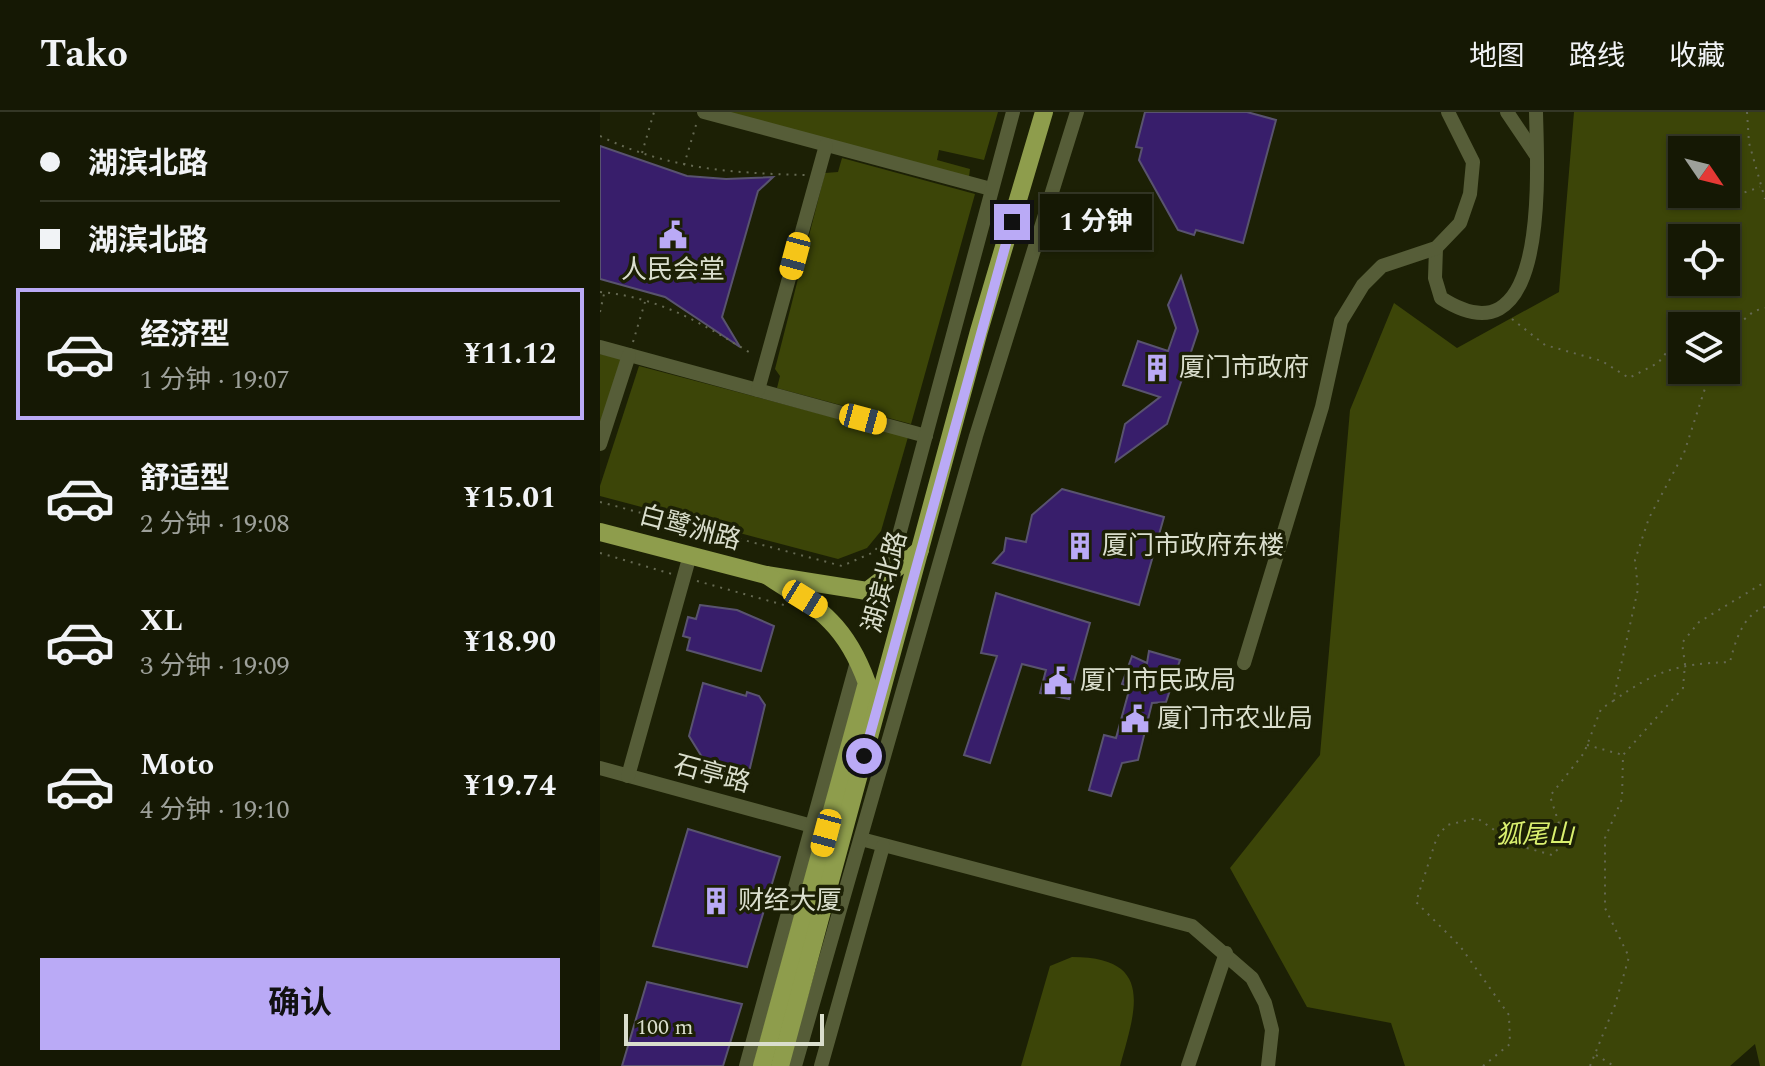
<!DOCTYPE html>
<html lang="zh">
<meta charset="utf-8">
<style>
body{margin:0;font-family:Spectral,"Noto Sans SC",serif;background:#222513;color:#f1f3f6;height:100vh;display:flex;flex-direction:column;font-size:30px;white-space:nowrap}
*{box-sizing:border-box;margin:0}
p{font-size:26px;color:#9da09a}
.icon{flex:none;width:44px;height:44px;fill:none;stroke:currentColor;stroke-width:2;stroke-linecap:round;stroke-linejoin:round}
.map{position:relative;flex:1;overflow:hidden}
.panel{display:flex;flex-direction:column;background:#151804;width:600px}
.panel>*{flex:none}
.top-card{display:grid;align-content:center;height:176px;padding:0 40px;background:#151804}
.needle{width:52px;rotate:125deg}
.controls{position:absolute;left:1068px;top:24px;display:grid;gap:16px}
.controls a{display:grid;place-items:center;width:72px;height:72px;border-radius:0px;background:#151804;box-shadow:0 2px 6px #0004,0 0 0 2px #343726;font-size:40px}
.scale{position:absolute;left:24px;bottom:20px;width:200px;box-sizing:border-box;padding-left:8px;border:4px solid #dadecd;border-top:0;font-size:22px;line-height:28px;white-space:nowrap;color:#dadecd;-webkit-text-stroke:6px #1c2005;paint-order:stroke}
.end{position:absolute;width:36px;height:36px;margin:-18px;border:10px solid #baaaf6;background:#111;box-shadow:0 0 0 4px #111}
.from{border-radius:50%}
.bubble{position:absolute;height:56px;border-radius:0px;background:#151804;box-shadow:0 2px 6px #0004,0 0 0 2px #343726;font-size:26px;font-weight:700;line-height:56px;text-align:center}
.car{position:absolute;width:24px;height:48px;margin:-24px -12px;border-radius:10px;box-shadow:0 0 6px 2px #0007;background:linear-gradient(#f5c518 24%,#345 0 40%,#f5c518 0 76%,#345 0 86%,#f5c518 0)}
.top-card b{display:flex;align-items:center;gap:28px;height:76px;font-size:30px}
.top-card b+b{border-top:2px solid #343726}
.top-card i{width:20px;height:20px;background:#f1f3f6}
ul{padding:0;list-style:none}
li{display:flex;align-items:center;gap:24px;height:132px;margin:0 16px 12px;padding:0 24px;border:4px solid transparent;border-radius:0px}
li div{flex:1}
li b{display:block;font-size:30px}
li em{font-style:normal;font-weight:700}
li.selected{border-color:#baaaf6}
li>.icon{width:72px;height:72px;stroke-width:1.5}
.button{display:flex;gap:16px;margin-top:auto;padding:16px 40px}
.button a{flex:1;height:92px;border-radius:0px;background:#baaaf6;color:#111;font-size:32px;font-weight:700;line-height:92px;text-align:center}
header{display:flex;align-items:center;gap:48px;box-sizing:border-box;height:112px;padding:0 40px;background:#151804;border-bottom:2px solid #343726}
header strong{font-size:38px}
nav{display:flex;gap:44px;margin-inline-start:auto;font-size:28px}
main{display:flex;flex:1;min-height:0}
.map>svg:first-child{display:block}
.green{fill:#3c4508;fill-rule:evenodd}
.building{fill:#381e6b;stroke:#59536f;stroke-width:2}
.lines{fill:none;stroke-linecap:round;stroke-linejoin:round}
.path{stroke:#656952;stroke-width:2;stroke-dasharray:2 6;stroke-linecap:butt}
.minor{stroke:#565d38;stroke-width:14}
.major{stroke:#8e9d4c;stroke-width:18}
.route{stroke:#baaaf6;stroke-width:10}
.labels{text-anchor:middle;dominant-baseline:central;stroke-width:7;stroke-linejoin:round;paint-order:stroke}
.poi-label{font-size:26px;fill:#dadecd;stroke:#1c2005;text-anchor:start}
.street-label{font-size:26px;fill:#dadecd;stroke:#1c2005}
.park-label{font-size:26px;font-style:italic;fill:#daf06f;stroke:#1c2005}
</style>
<header>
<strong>Tako</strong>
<nav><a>地图</a><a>路线</a><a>收藏</a></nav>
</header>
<main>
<section class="panel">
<div class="top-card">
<b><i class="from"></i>湖滨北路</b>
<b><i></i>湖滨北路</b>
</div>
<ul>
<li class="selected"><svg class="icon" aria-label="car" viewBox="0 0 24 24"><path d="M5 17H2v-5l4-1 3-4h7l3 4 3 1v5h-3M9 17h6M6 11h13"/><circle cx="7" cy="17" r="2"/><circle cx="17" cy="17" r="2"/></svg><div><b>经济型</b><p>1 分钟 · 19:07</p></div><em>¥11.12</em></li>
<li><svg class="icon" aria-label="car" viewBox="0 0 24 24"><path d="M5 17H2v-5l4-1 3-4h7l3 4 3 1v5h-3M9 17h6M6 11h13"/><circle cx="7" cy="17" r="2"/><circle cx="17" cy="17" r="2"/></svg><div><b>舒适型</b><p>2 分钟 · 19:08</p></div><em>¥15.01</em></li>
<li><svg class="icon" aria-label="car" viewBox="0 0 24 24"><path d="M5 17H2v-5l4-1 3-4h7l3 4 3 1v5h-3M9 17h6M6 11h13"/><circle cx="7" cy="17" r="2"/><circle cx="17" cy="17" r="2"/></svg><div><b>XL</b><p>3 分钟 · 19:09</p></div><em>¥18.90</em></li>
<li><svg class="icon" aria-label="car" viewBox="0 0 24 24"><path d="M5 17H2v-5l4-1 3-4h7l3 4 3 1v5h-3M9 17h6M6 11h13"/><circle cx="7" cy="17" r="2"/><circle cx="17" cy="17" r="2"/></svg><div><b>Moto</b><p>4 分钟 · 19:10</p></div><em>¥19.74</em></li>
</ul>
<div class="button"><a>确认</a></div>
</section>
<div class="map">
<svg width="1165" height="954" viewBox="0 0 1165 954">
<rect width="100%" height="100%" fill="#1c2005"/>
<g class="green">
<polygon points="123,0 398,0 384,48 339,38 337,48 370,57 369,65"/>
<path d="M974,0H1165V954H1160L1155,932L1130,954H805L791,911L707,895L630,756L720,643L750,298L794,191L857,236L959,180ZM1082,38H1126V82H1082ZM1082,126H1126V170H1082ZM1082,214H1126V258H1082Z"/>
<polygon points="242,46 375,82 311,312 177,276 180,264 175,257 225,61 238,60"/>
<polygon points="0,242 21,247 0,312"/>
<polygon points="39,254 308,325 281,419 267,436 238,447 0,384 0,374"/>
<path d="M472,845C556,845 535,899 520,954H421L450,854Z"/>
</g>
<g class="building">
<polygon points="545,0 647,0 676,8 643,131 596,118 594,123 578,118 539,48 542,36 536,35"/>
<polygon points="0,34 87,64 126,67 173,65 158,79 122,205 140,235 65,185 0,167"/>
<polygon points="581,164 598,219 567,312 516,349 525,312 560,285 523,273 538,229 568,239 576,216 568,193"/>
<polygon points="462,377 564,405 539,493 393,451 404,439 406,426 426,430 432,403"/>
<polygon points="396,481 490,511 469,587 440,581 446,558 422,552 390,651 364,643 397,544 381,541"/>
<polygon points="100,493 137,498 174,514 161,559 87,538 90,526 83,524 88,505 96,507"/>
<polygon points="549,539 580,548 566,590 552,591 538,648 522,651 511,684 489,678 504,623 516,626 530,575 522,572 532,544 547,551"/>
<polygon points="103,571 146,584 147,580 159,584 165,593 149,660 126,654 124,661 110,658 89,624"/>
<polygon points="88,717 180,745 147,855 53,834"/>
<polygon points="47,870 142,892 123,954 22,954"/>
</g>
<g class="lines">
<g class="path">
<polyline points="1147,0 1149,31 1165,87"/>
<path d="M0,24C68,57 131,61 205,63"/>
<polyline points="42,41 54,0"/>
<polyline points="84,53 96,13"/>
<polyline points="1137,83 1160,75"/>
<path d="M0,180C59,185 103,212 152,242"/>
<polyline points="0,200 4,182"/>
<polyline points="912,207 945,233 1002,249 1029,266 1058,251 1078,226 1082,228"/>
<polyline points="1126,223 1154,199 1165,196"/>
<polyline points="33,230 45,190"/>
<polyline points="0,390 242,454 274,440 282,429"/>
<polyline points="0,441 72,462"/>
<polyline points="97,469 184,493"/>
<path d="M1013,589C1057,558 1077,552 1130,550C1135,530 1143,502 1165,495"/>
<polyline points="987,633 1023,643"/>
<polyline points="996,943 1014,954"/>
<polyline points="883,954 910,932 909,903 860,834 816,790 837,725 847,713 877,706 916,733 952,743 965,730 950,684 984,641 1001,597 1013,589 1038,477 1035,448 1049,406 1084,341 1111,258"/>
<polyline points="990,954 1015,893 1029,845 1005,796 1005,726 1022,687 1023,643 1083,576 1085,552 1082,531 1099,510 1165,470"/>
</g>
<g class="minor">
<polyline points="104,0 391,77"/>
<polyline points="907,0 936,43"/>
<path d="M836,136L835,166L841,186C951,257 937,55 936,0"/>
<polyline points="0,235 326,324"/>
<polyline points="158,278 226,33"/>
<polyline points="0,332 29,243"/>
<polyline points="288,464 413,0"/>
<polyline points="644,551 722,295 741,209 763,173 782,154 836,136 860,111 870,82 873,50 848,0"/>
<polyline points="0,656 212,714"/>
<polyline points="28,664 90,443"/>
<polyline points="261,727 592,814 652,866 665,891 672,918 668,954"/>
<polyline points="146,954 258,546"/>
<polyline points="195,954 376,324 477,0"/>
<polyline points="221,954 283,734"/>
<polyline points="588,954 626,841"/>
</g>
<g class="major">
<polyline points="0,420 166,463 267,479 320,438"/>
<path d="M162,954L267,571C245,510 218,496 166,463"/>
<polyline points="180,954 379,219 444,0"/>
</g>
</g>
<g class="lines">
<polyline class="route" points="264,644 412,110"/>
</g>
<defs>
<symbol id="civic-bare" viewBox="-9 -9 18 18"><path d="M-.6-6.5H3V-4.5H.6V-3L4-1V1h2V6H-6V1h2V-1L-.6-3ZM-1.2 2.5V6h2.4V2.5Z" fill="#baaaf6" stroke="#1c2005" stroke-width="2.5" paint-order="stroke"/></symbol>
<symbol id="building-bare" viewBox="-9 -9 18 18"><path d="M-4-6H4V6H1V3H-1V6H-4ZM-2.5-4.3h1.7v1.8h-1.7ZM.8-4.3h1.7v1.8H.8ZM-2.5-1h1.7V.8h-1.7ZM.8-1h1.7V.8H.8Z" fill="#baaaf6" stroke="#1c2005" stroke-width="2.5" paint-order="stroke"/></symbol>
</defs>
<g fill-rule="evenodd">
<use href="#civic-bare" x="53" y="103" width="40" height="40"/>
<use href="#building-bare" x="537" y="236" width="40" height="40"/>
<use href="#building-bare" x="460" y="414" width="40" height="40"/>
<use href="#civic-bare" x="438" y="549" width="40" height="40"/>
<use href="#civic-bare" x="515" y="587" width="40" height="40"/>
<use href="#building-bare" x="96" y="769" width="40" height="40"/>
</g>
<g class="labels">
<g class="poi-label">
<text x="73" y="158" text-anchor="middle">人民会堂</text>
<text x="579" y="256">厦门市政府</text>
<text x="502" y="434">厦门市政府东楼</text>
<text x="480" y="569">厦门市民政局</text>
<text x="557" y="607">厦门市农业局</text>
<text x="138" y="789">财经大厦</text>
</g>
<g class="street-label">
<text transform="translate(90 416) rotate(15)">白鹭洲路</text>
<text transform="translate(285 470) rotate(-75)">湖滨北路</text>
<text transform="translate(112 662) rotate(15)">石亭路</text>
</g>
<g class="park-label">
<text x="935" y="723">狐尾山</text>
</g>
</g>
</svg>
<div class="controls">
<a><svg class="needle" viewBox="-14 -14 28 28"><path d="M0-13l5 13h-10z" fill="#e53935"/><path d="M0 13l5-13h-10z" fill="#9da09a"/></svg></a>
<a><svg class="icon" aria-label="locate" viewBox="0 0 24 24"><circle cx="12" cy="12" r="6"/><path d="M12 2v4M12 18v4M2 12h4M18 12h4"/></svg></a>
<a><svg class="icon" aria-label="layers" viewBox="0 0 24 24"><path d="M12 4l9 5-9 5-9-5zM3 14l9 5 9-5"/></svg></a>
</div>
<div class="scale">100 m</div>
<i class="end from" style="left:264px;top:644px"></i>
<i class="end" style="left:412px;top:110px"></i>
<div class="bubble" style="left:440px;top:82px;width:112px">1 分钟</div>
<i class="car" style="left:195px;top:144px;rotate:195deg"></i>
<i class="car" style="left:263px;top:307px;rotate:105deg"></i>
<i class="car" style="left:205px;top:487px;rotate:122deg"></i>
<i class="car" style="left:226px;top:721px;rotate:195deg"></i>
</div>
</main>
